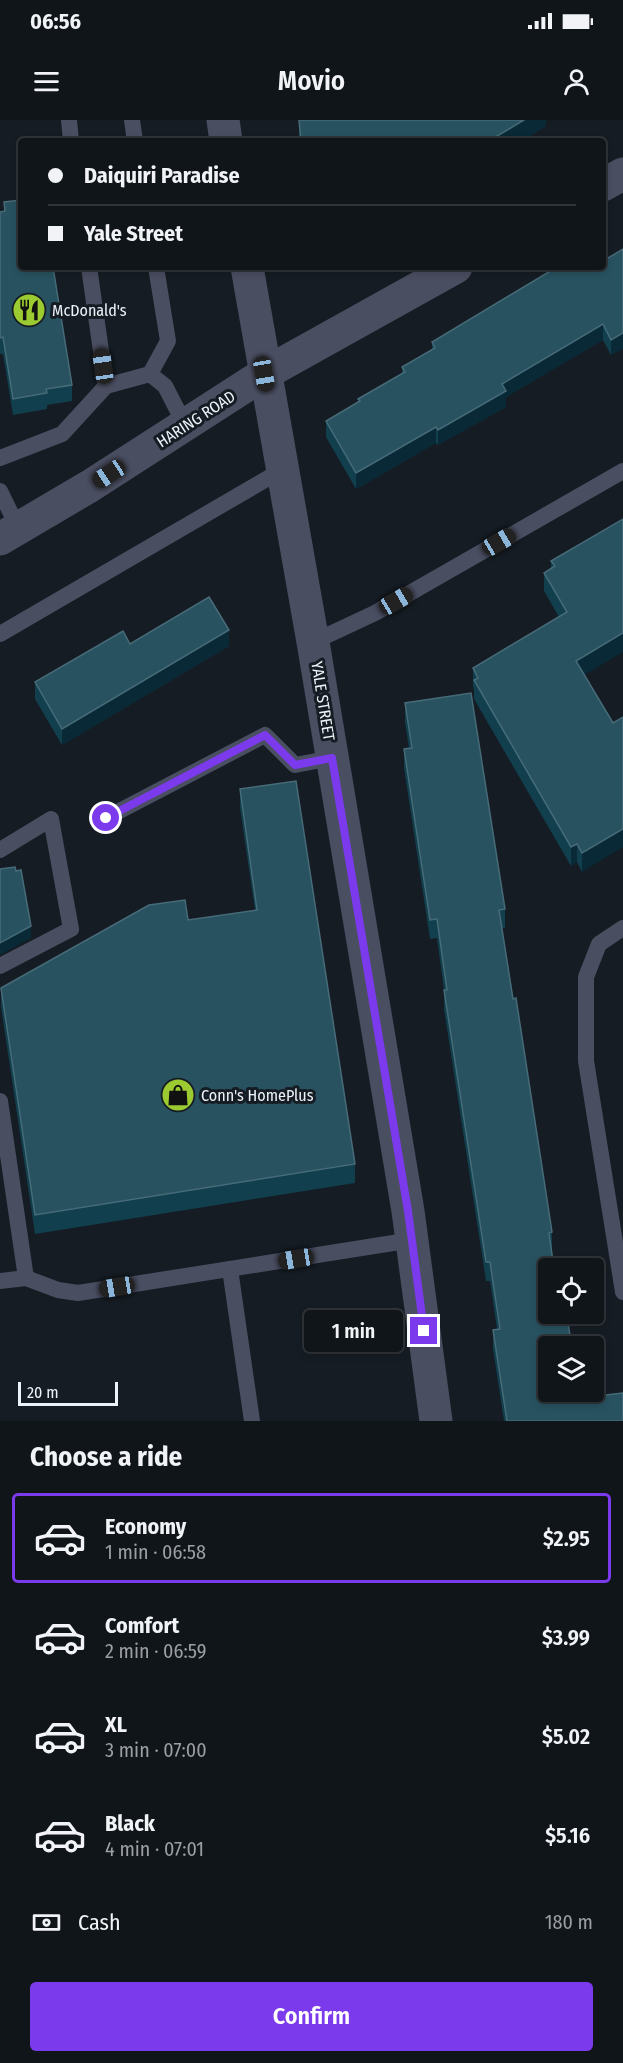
<!DOCTYPE html>
<meta charset="utf-8">
<style>
body{margin:0;font-family:"Fira Sans Condensed",sans-serif;background:#191e23;color:#f1f3f6;height:100vh;display:flex;flex-direction:column;font-size:22px;white-space:nowrap}
*{box-sizing:border-box;margin:0}
p{font-size:20px;color:#9c9fa2}
.icon{flex:none;width:33px;height:33px;fill:none;stroke:currentColor;stroke-width:2;stroke-linecap:round;stroke-linejoin:round}
.map{position:relative;height:1301px;overflow:hidden}
.panel{display:flex;flex-direction:column;background:#10151a;flex:1}
.panel>*{flex:none}
.banner{position:absolute;left:18px;top:18px;width:588px;height:132px;border-radius:6px;box-shadow:0 3px 9px #0003,0 0 0 2px #303439;display:grid;align-content:center;height:132px;padding:0 30px;background:#10151a}
.tools{position:absolute;left:538px;top:1138px;display:grid;gap:12px}
.tools a{display:grid;place-items:center;width:66px;height:66px;border-radius:6px;background:#10151a;box-shadow:0 3px 9px #0003,0 0 0 2px #303439;font-size:30px}
.scale{position:absolute;left:18px;bottom:15px;width:100px;box-sizing:border-box;padding-left:6px;border:3px solid #edf2f8;border-top:0;font-size:16px;line-height:21px;white-space:nowrap;color:#edf2f8;-webkit-text-stroke:4px #151c23;paint-order:stroke}
.end{position:absolute;width:27px;height:27px;margin:-14px;border:8px solid #7c3aed;background:#fff;box-shadow:0 0 0 3px #fff}
.from{border-radius:50%}
.bubble{position:absolute;height:42px;border-radius:6px;background:#10151a;box-shadow:0 3px 9px #0003,0 0 0 2px #303439;font-size:20px;font-weight:600;line-height:42px;text-align:center}
.car{position:absolute;width:18px;height:36px;margin:-18px -9px;border-radius:8px;box-shadow:0 0 4px 2px #0007;background:linear-gradient(#222 24%,#8ab4d8 0 40%,#222 0 76%,#8ab4d8 0 86%,#222 0)}
.banner b{display:flex;align-items:center;gap:21px;height:57px;font-size:22px}
.banner b+b{border-top:2px solid #303439}
.banner i{width:15px;height:15px;background:#f1f3f6}
ul{padding:0;list-style:none}
li{display:flex;align-items:center;gap:18px;height:90px;margin:0 12px 9px;padding:0 18px;border:3px solid transparent;border-radius:6px}
li div{flex:1}
li b{display:block;font-size:22px}
li em{font-style:normal;font-weight:600}
li.active{border-color:#7c3aed}
li>.icon{width:54px;height:54px;stroke-width:1.5}
h2{padding:0 30px;font-size:27px;line-height:72px}
.pay{display:flex;align-items:center;gap:15px;height:66px;padding:0 30px;font-size:22px}
.pay p{margin-inline-start:auto}
.primary-button{display:flex;gap:12px;margin-top:auto;padding:12px 30px}
.primary-button a{flex:1;height:69px;border-radius:6px;background:#7c3aed;color:#fff;font-size:24px;font-weight:600;line-height:69px;text-align:center}
.status{display:flex;justify-content:space-between;align-items:center;height:42px;padding:0 30px;background:#10151a;direction:ltr}
.status svg{height:16px;fill:currentColor}
header{display:flex;justify-content:space-between;align-items:center;height:78px;padding:0 30px;background:#10151a;font-size:27px;font-weight:600}
.map>svg:first-child{display:block}
.lines{fill:none;stroke-linecap:round;stroke-linejoin:round}
.service{stroke:#4a4e61;stroke-width:16}
.minor{stroke:#4a4e61;stroke-width:33}
.wall{fill:#113f4e}
.shaded-wall{fill:#082935}
.building{fill:#285260;stroke:#476b78;stroke-width:1.5}
.route{stroke:#7c3aed;stroke-width:8}
.labels{text-anchor:middle;dominant-baseline:central;stroke-width:6;stroke-linejoin:round;paint-order:stroke}
.poi-label{font-size:16px;fill:#edf2f8;stroke:#151c23;text-anchor:start}
.street-label{font-size:16px;fill:#edf2f8;stroke:#151c23}
</style>
<div class="status"><b>06:56</b><svg viewBox="0 0 49 12"><path d="M0 12V9h3v3zM5 12V6h3v6zM10 12V3h3v9zM15 12V0h3v12zM26 1h20v11H26zM47 4h2v5h-2z"/></svg></div>
<header><svg class="icon" aria-label="menu" viewBox="0 0 24 24"><path d="M4 6h16M4 12h16M4 18h16"/></svg>Movio<svg class="icon" aria-label="person" viewBox="0 0 24 24"><circle cx="12" cy="8" r="4"/><path d="M4 21q1-7 8-7t8 7"/></svg></header>
<div class="map">
<svg width="623" height="1301" viewBox="0 0 623 1301">
<rect width="100%" height="100%" fill="#151c23"/>
<g class="lines">
<g class="service">
<polyline points="69,0 71,21"/>
<polyline points="132,0 135,21"/>
<polyline points="89,147 106,266"/>
<polyline points="150,254 168,221 156,147"/>
<polyline points="0,338 62,314 106,266 150,254 165,266 185,305"/>
<polyline points="0,371 18,408"/>
<polyline points="0,514 282,350"/>
<polyline points="313,522 375,493 623,351"/>
<polyline points="106,698 265,615 295,645 332,638"/>
<polyline points="0,730 51,699 71,809 0,846"/>
<polyline points="623,808 599,824 586,857 586,941 623,1172"/>
<polyline points="0,981 26,1158"/>
<polyline points="230,1149 252,1301"/>
<polyline points="0,1161 26,1158 58,1170 78,1173 412,1120"/>
</g>
<g class="minor">
<polyline points="223,0 226,21"/>
<polyline points="603,65 623,54"/>
<polyline points="247,147 313,522 408,1091 436,1301"/>
<polyline points="0,419 90,366 264,254 456,147"/>
</g>
</g>
<g class="wall">
<polygon points="299,0 546,0 546,6 521,21 299,21"/>
<polygon points="4,82 72,265 72,281 47,285 47,289 13,295 3,234 0,234 0,92 4,91"/>
<polygon points="623,129 611,235 603,220 506,277 506,287 438,325 436,323 356,369 326,317 326,301 358,282 358,279 402,253 402,247 432,230 432,222 603,147"/>
<polygon points="623,399 585,555 582,752 577,742 571,746 474,579 474,570 473,567 473,548 559,497 544,471 544,453 551,448 551,441"/>
<polygon points="130,524 229,526 62,625 35,579 35,562"/>
<polygon points="405,583 505,789 505,808 502,808 552,1112 552,1131 549,1149 580,1278 623,1301 504,1301 493,1229 493,1210 497,1209 490,1161 486,1161 444,889 444,870 437,818 430,819 404,648 404,629 409,628 405,602"/>
<polygon points="240,669 355,1044 355,1063 35,1114 1,887 1,868 188,800 255,790 240,688"/>
</g>
<g class="shaded-wall">
<polygon points="524,0 546,0 546,6 521,21 489,21"/>
<polygon points="603,204 603,220 506,277 506,287 438,325 438,310 502,264"/>
<polygon points="623,213 623,229 611,235 611,220"/>
<polygon points="436,307 436,323 356,369 356,353"/>
<polygon points="229,510 229,526 62,625 62,609"/>
<polygon points="623,513 623,532 576,560 576,541"/>
<polygon points="623,709 623,727 582,752 582,733"/>
<polygon points="577,724 577,742 571,746 571,727"/>
<polygon points="31,806 31,818 0,835 0,823"/>
</g>
<g class="building">
<polygon points="299,0 524,0 489,21 301,21"/>
<polygon points="21,80 21,147 53,147 72,265 46,269 47,273 13,279 3,217 0,218 0,92 5,91 4,82"/>
<polygon points="623,129 623,213 611,220 603,204 502,264 506,271 438,310 436,307 356,353 326,301 360,281 358,279 405,252 402,247 435,228 432,222 557,147 603,147 603,141"/>
<polygon points="623,399 623,513 576,541 613,603 623,597 623,709 582,733 577,724 571,727 474,560 478,558 473,548 567,492 544,453 555,446 551,441"/>
<polygon points="209,477 229,510 62,609 35,562 123,511 130,524"/>
<polygon points="471,573 505,789 499,790 513,879 516,878 552,1112 549,1113 554,1149 549,1149 549,1194 561,1194 562,1197 567,1197 572,1227 549,1227 549,1272 579,1272 580,1278 623,1273 623,1301 507,1301 493,1210 500,1209 490,1142 486,1142 444,870 447,870 437,799 430,800 404,629 412,628 405,583"/>
<polygon points="296,661 355,1044 35,1095 1,868 149,785 185,780 188,800 257,790 240,669"/>
<polygon points="15,747 16,751 21,750 31,806 0,823 0,749"/>
</g>
<g class="lines">
<polyline class="route" points="106,698 265,615 295,645 332,638 408,1091 424,1211"/>
</g>
<defs>
<symbol id="restaurant-disc" viewBox="-11 -11 22 22"><circle r="9.5" fill="#9cca31" stroke="#151c23"/><path d="M-5-6h1v4h1v-4h1v4h1v-4h1v5L-1.5 .5V6h-2V.5L-5-1ZM5-6V6H3V1.5H1.5Q1.5-4 5-6Z" fill="#111"/></symbol>
<symbol id="shop-disc" viewBox="-11 -11 22 22"><circle r="9.5" fill="#9cca31" stroke="#151c23"/><path d="M-5-2.5h2.3a2.7 3.5 0 0 1 5.4 0H5L5.5 6h-11ZM-1.5-2.5h3a1.5 2.3 0 0 0-3 0Z" fill="#111"/></symbol>
</defs>
<g fill-rule="evenodd">
<use href="#restaurant-disc" x="10" y="171" width="38" height="38"/>
<use href="#shop-disc" x="159" y="956" width="38" height="38"/>
</g>
<g class="labels">
<g class="poi-label">
<text x="52" y="190">McDonald's</text>
<text x="201" y="975">Conn's HomePlus</text>
</g>
<g class="street-label">
<text transform="translate(196 299) rotate(-33)">HARING ROAD</text>
<text transform="translate(323 581) rotate(81)">YALE STREET</text>
</g>
</g>
</svg>
<div class="tools">
<a><svg class="icon" aria-label="locate" viewBox="0 0 24 24"><circle cx="12" cy="12" r="6"/><path d="M12 2v4M12 18v4M2 12h4M18 12h4"/></svg></a>
<a><svg class="icon" aria-label="layers" viewBox="0 0 24 24"><path d="M12 4l9 5-9 5-9-5zM3 14l9 5 9-5"/></svg></a>
</div>
<div class="scale">20 m</div>
<i class="end from" style="left:106px;top:698px"></i>
<i class="end" style="left:424px;top:1211px"></i>
<div class="bubble" style="left:304px;top:1190px;width:99px">1 min</div>
<i class="car" style="left:103px;top:246px;rotate:352deg"></i>
<i class="car" style="left:264px;top:254px;rotate:170deg"></i>
<i class="car" style="left:109px;top:354px;rotate:237deg"></i>
<i class="car" style="left:499px;top:422px;rotate:60deg"></i>
<i class="car" style="left:396px;top:481px;rotate:60deg"></i>
<i class="car" style="left:296px;top:1139px;rotate:261deg"></i>
<i class="car" style="left:117px;top:1167px;rotate:261deg"></i>
<div class="banner">
<b><i class="from"></i>Daiquiri Paradise</b>
<b><i></i>Yale Street</b>
</div>
</div>
<section class="panel">
<h2>Choose a ride</h2>
<ul>
<li class="active"><svg class="icon" aria-label="car" viewBox="0 0 24 24"><path d="M5 17H2v-5l4-1 3-4h7l3 4 3 1v5h-3M9 17h6M6 11h13"/><circle cx="7" cy="17" r="2"/><circle cx="17" cy="17" r="2"/></svg><div><b>Economy</b><p>1 min · 06:58</p></div><em>$2.95</em></li>
<li><svg class="icon" aria-label="car" viewBox="0 0 24 24"><path d="M5 17H2v-5l4-1 3-4h7l3 4 3 1v5h-3M9 17h6M6 11h13"/><circle cx="7" cy="17" r="2"/><circle cx="17" cy="17" r="2"/></svg><div><b>Comfort</b><p>2 min · 06:59</p></div><em>$3.99</em></li>
<li><svg class="icon" aria-label="car" viewBox="0 0 24 24"><path d="M5 17H2v-5l4-1 3-4h7l3 4 3 1v5h-3M9 17h6M6 11h13"/><circle cx="7" cy="17" r="2"/><circle cx="17" cy="17" r="2"/></svg><div><b>XL</b><p>3 min · 07:00</p></div><em>$5.02</em></li>
<li><svg class="icon" aria-label="car" viewBox="0 0 24 24"><path d="M5 17H2v-5l4-1 3-4h7l3 4 3 1v5h-3M9 17h6M6 11h13"/><circle cx="7" cy="17" r="2"/><circle cx="17" cy="17" r="2"/></svg><div><b>Black</b><p>4 min · 07:01</p></div><em>$5.16</em></li>
</ul>
<div class="pay"><svg class="icon" aria-label="cash" viewBox="0 0 24 24"><path d="M3 7h18v10H3z"/><circle cx="12" cy="12" r="2"/></svg>Cash<p>180 m</p></div>
<div class="primary-button"><a>Confirm</a></div>
</section>
